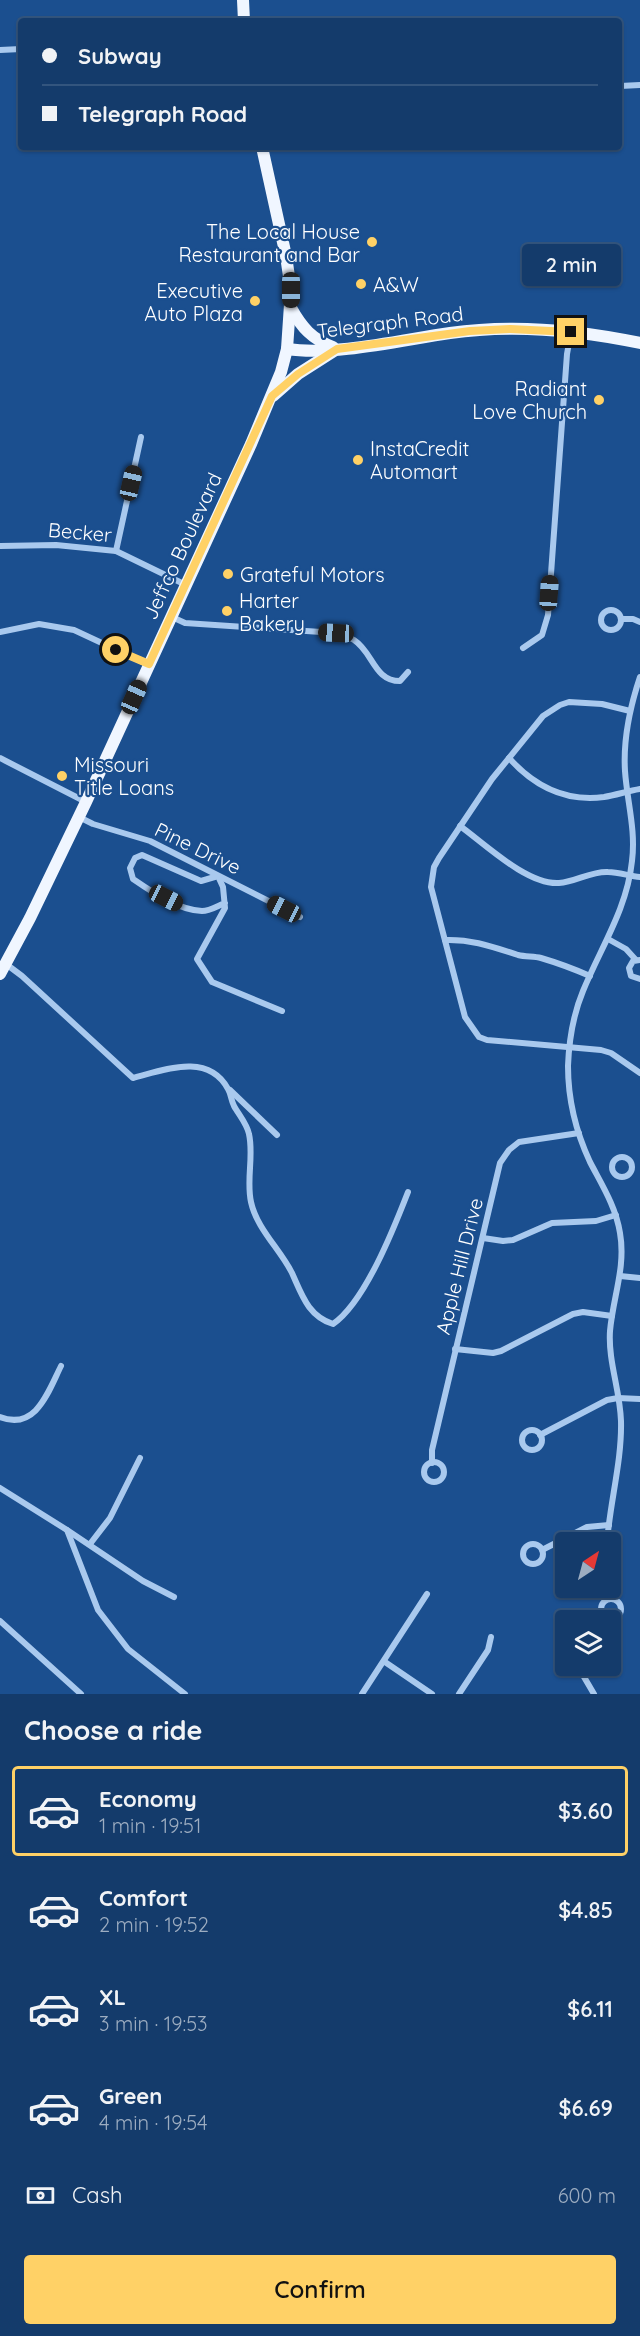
<!DOCTYPE html>
<meta charset="utf-8">
<style>
body{margin:0;font-family:Quicksand,sans-serif;background:#1d4271;color:#f1f3f6;height:100vh;display:flex;flex-direction:column;font-size:22px;white-space:nowrap}
*{box-sizing:border-box;margin:0}
p{font-size:20px;color:#9dadc1}
.icon{flex:none;width:33px;height:33px;fill:none;stroke:currentColor;stroke-width:2;stroke-linecap:round;stroke-linejoin:round}
.map{position:relative;height:1694px;overflow:hidden}
.details{display:flex;flex-direction:column;background:#143b6b;flex:1}
.details>*{flex:none}
.banner{position:absolute;left:18px;top:18px;width:604px;height:132px;border-radius:6px;box-shadow:0 2px 4px #0004,0 0 0 2px #33557e;display:grid;align-content:center;height:132px;padding:0 24px;background:#143b6b}
.needle{width:39px;rotate:36deg}
.tools{position:absolute;left:555px;top:1532px;display:grid;gap:12px}
.tools a{display:grid;place-items:center;width:66px;height:66px;border-radius:6px;background:#143b6b;box-shadow:0 2px 4px #0004,0 0 0 2px #33557e;font-size:30px}
.end{position:absolute;width:27px;height:27px;margin:-14px;border:8px solid #ffd166;background:#111;box-shadow:0 0 0 3px #111}
.from{border-radius:50%}
.bubble{position:absolute;height:42px;border-radius:6px;background:#143b6b;box-shadow:0 2px 4px #0004,0 0 0 2px #33557e;font-size:20px;font-weight:600;line-height:42px;text-align:center}
.car{position:absolute;width:18px;height:36px;margin:-18px -9px;border-radius:8px;box-shadow:0 0 4px 2px #0007;background:linear-gradient(#222 24%,#8ab4d8 0 40%,#222 0 76%,#8ab4d8 0 86%,#222 0)}
.banner b{display:flex;align-items:center;gap:21px;height:57px;font-size:22px}
.banner b+b{border-top:2px solid #33557e}
.banner i{width:15px;height:15px;background:#f1f3f6}
ul{padding:0;list-style:none}
li{display:flex;align-items:center;gap:18px;height:90px;margin:0 12px 9px;padding:0 12px;border:3px solid transparent;border-radius:6px}
li div{flex:1}
li b{display:block;font-size:22px}
li em{font-style:normal;font-weight:600}
li.on{border-color:#ffd166}
li>.icon{width:54px;height:54px;stroke-width:1.5}
h2{padding:0 24px;font-size:27px;line-height:72px}
.pay{display:flex;align-items:center;gap:15px;height:66px;padding:0 24px;font-size:22px}
.pay p{margin-inline-start:auto}
.button{display:flex;gap:12px;margin-top:auto;padding:12px 24px}
.button a{flex:1;height:69px;border-radius:6px;background:#ffd166;color:#111;font-size:24px;font-weight:600;line-height:69px;text-align:center}
.map>svg:first-child{display:block}
.lines{fill:none;stroke-linecap:round;stroke-linejoin:round}
.minor{stroke:#a9c9ee;stroke-width:6}
.primary{stroke:#f0f6ff;stroke-width:12}
.route{stroke:#ffd166;stroke-width:8}
.poi-dot{fill:#ffd166;stroke:#1b4f8f;stroke-width:2}
.labels{text-anchor:middle;dominant-baseline:central;stroke-width:4.5;stroke-linejoin:round;paint-order:stroke}
.poi-label{font-size:20px;fill:#fff;stroke:#1b4f8f;text-anchor:start}
.street-label{font-size:20px;fill:#fff;stroke:#1b4f8f}
</style>
<div class="map">
<svg width="640" height="1694" viewBox="0 0 640 1694">
<rect width="100%" height="100%" fill="#1b4f8f"/>
<g class="lines">
<g class="minor">
<polyline points="0,50 21,49"/>
<polyline points="620,86 640,85"/>
<polyline points="0,546 56,545 116,551 186,585"/>
<polyline points="116,551 141,437"/>
<circle cx="611" cy="620" r="10"/>
<path d="M172,617L185,623L336,633C342,635 349,637 354,640C373,652 374,681 400,681L408,672"/>
<polyline points="621,619 633,619 640,622"/>
<polyline points="0,632 39,624 74,630 149,665"/>
<polyline points="523,648 542,635 548,615 567,354 571,332"/>
<polyline points="630,711 602,704 569,702 560,705 543,716 492,779 439,858 434,867 431,887 465,1017 479,1037 487,1040 601,1050 611,1053 640,1073"/>
<polyline points="0,758 86,802"/>
<path d="M509,758C534,786 566,802 604,797C616,795 628,791 640,789"/>
<polyline points="79,817 93,824 150,841 300,917"/>
<path d="M460,826C485,844 527,885 559,883C576,882 591,871 608,872C619,872 629,876 640,877"/>
<path d="M225,903C217,906 210,911 202,911C178,910 152,892 133,879L130,868L135,858L142,855L201,881L218,876L223,887L225,908L197,959L212,982L282,1011"/>
<polyline points="608,939 626,949 636,960"/>
<path d="M445,940C472,939 493,947 518,955C526,957 534,956 541,958C558,963 574,969 590,976"/>
<polyline points="640,960 633,961 629,968 631,976 640,979"/>
<path d="M6,964L22,976L133,1078C164,1070 208,1052 228,1089C231,1094 231,1100 234,1106C239,1115 247,1124 249,1134C254,1156 246,1180 251,1202C257,1229 280,1249 292,1273C302,1295 308,1316 333,1324C365,1302 394,1228 408,1192"/>
<polyline points="230,1090 277,1135"/>
<circle cx="622" cy="1167" r="10"/>
<polyline points="483,1238 503,1241 513,1240 552,1223 596,1221 616,1215"/>
<polyline points="620,1276 640,1278"/>
<polyline points="455,1349 493,1353 501,1351 573,1314 583,1312 612,1316"/>
<path d="M0,1417C36,1431 48,1392 61,1366"/>
<circle cx="532" cy="1440" r="10"/>
<polyline points="540,1435 607,1400 618,1398 640,1399"/>
<circle cx="434" cy="1472" r="10"/>
<polyline points="432,1463 432,1450 500,1163 509,1150 519,1142 579,1133"/>
<polyline points="0,1488 67,1530 98,1610 128,1649 185,1694"/>
<polyline points="67,1530 143,1581 174,1597"/>
<path d="M607,1542C610,1502 622,1461 621,1421C620,1390 608,1361 610,1331C613,1297 626,1267 620,1233C616,1207 602,1185 590,1162C576,1132 568,1099 568,1066C569,1040 573,1015 583,991C601,947 627,909 632,861C636,830 627,801 625,771C623,739 630,707 640,677"/>
<polyline points="90,1544 110,1518 140,1458"/>
<circle cx="533" cy="1554" r="10"/>
<polyline points="542,1550 587,1527 609,1525"/>
<polyline points="609,1587 610,1599"/>
<circle cx="611" cy="1609" r="10"/>
<polyline points="0,1621 81,1694"/>
<polyline points="385,1662 432,1694"/>
<polyline points="577,1665 594,1694"/>
<polyline points="362,1694 427,1594"/>
<polyline points="459,1694 488,1650 491,1637"/>
</g>
<g class="primary">
<polyline points="243,0 244,21"/>
<path d="M291,308C302,328 312,339 333,347"/>
<path d="M287,349C335,356 401,340 450,333C513,324 578,330 640,343"/>
<polyline points="273,396 298,374 334,351"/>
<polyline points="0,974 30,918 86,802 251,444 281,372 287,349 291,290 286,256 262,147"/>
</g>
</g>
<g class="lines">
<polyline class="route" points="116,650 149,664 272,396 298,374 337,349 470,331 510,329 571,332"/>
</g>
<g class="poi-dot">
<circle cx="372" cy="242" r="6"/>
<circle cx="361" cy="284" r="6"/>
<circle cx="255" cy="301" r="6"/>
<circle cx="599" cy="400" r="6"/>
<circle cx="358" cy="460" r="6"/>
<circle cx="228" cy="574" r="6"/>
<circle cx="227" cy="611" r="6"/>
<circle cx="62" cy="776" r="6"/>
</g>
<g class="labels">
<g class="poi-label">
<text x="360" y="231" text-anchor="end">The Local House<tspan x="360" dy="23">Restaurant and Bar</tspan></text>
<text x="373" y="284">A&amp;W</text>
<text x="243" y="290" text-anchor="end">Executive<tspan x="243" dy="23">Auto Plaza</tspan></text>
<text x="587" y="388" text-anchor="end">Radiant<tspan x="587" dy="23">Love Church</tspan></text>
<text x="370" y="448">InstaCredit<tspan x="370" dy="23">Automart</tspan></text>
<text x="240" y="574">Grateful Motors</text>
<text x="239" y="600">Harter<tspan x="239" dy="23">Bakery</tspan></text>
<text x="74" y="764">Missouri<tspan x="74" dy="23">Title Loans</tspan></text>
</g>
<g class="street-label">
<text transform="translate(390 322) rotate(-7)">Telegraph Road</text>
<text transform="translate(80 532) rotate(5)">Becker</text>
<text transform="translate(182 546) rotate(-65)">Jeffco Boulevard</text>
<text transform="translate(198 848) rotate(26)">Pine Drive</text>
<text transform="translate(459 1266) rotate(-76)">Apple Hill Drive</text>
</g>
</g>
</svg>
<div class="tools">
<a><svg class="needle" viewBox="-14 -14 28 28"><path d="M0-13l5 13h-10z" fill="#e53935"/><path d="M0 13l5-13h-10z" fill="#9dadc1"/></svg></a>
<a><svg class="icon" aria-label="layers" viewBox="0 0 24 24"><path d="M12 4l9 5-9 5-9-5zM3 14l9 5 9-5"/></svg></a>
</div>
<i class="end from" style="left:116px;top:650px"></i>
<i class="end" style="left:571px;top:332px"></i>
<div class="bubble" style="left:522px;top:244px;width:99px">2 min</div>
<i class="car" style="left:291px;top:290px;rotate:180deg"></i>
<i class="car" style="left:131px;top:483px;rotate:13deg"></i>
<i class="car" style="left:549px;top:593px;rotate:4deg"></i>
<i class="car" style="left:336px;top:633px;rotate:273deg"></i>
<i class="car" style="left:134px;top:697px;rotate:24deg"></i>
<i class="car" style="left:166px;top:898px;rotate:117deg"></i>
<i class="car" style="left:284px;top:909px;rotate:297deg"></i>
<div class="banner">
<b><i class="from"></i>Subway</b>
<b><i></i>Telegraph Road</b>
</div>
</div>
<section class="details">
<h2>Choose a ride</h2>
<ul>
<li class="on"><svg class="icon" aria-label="car" viewBox="0 0 24 24"><path d="M5 17H2v-5l4-1 3-4h7l3 4 3 1v5h-3M9 17h6M6 11h13"/><circle cx="7" cy="17" r="2"/><circle cx="17" cy="17" r="2"/></svg><div><b>Economy</b><p>1 min · 19:51</p></div><em>$3.60</em></li>
<li><svg class="icon" aria-label="car" viewBox="0 0 24 24"><path d="M5 17H2v-5l4-1 3-4h7l3 4 3 1v5h-3M9 17h6M6 11h13"/><circle cx="7" cy="17" r="2"/><circle cx="17" cy="17" r="2"/></svg><div><b>Comfort</b><p>2 min · 19:52</p></div><em>$4.85</em></li>
<li><svg class="icon" aria-label="car" viewBox="0 0 24 24"><path d="M5 17H2v-5l4-1 3-4h7l3 4 3 1v5h-3M9 17h6M6 11h13"/><circle cx="7" cy="17" r="2"/><circle cx="17" cy="17" r="2"/></svg><div><b>XL</b><p>3 min · 19:53</p></div><em>$6.11</em></li>
<li><svg class="icon" aria-label="car" viewBox="0 0 24 24"><path d="M5 17H2v-5l4-1 3-4h7l3 4 3 1v5h-3M9 17h6M6 11h13"/><circle cx="7" cy="17" r="2"/><circle cx="17" cy="17" r="2"/></svg><div><b>Green</b><p>4 min · 19:54</p></div><em>$6.69</em></li>
</ul>
<div class="pay"><svg class="icon" aria-label="cash" viewBox="0 0 24 24"><path d="M3 7h18v10H3z"/><circle cx="12" cy="12" r="2"/></svg>Cash<p>600 m</p></div>
<div class="button"><a>Confirm</a></div>
</section>
